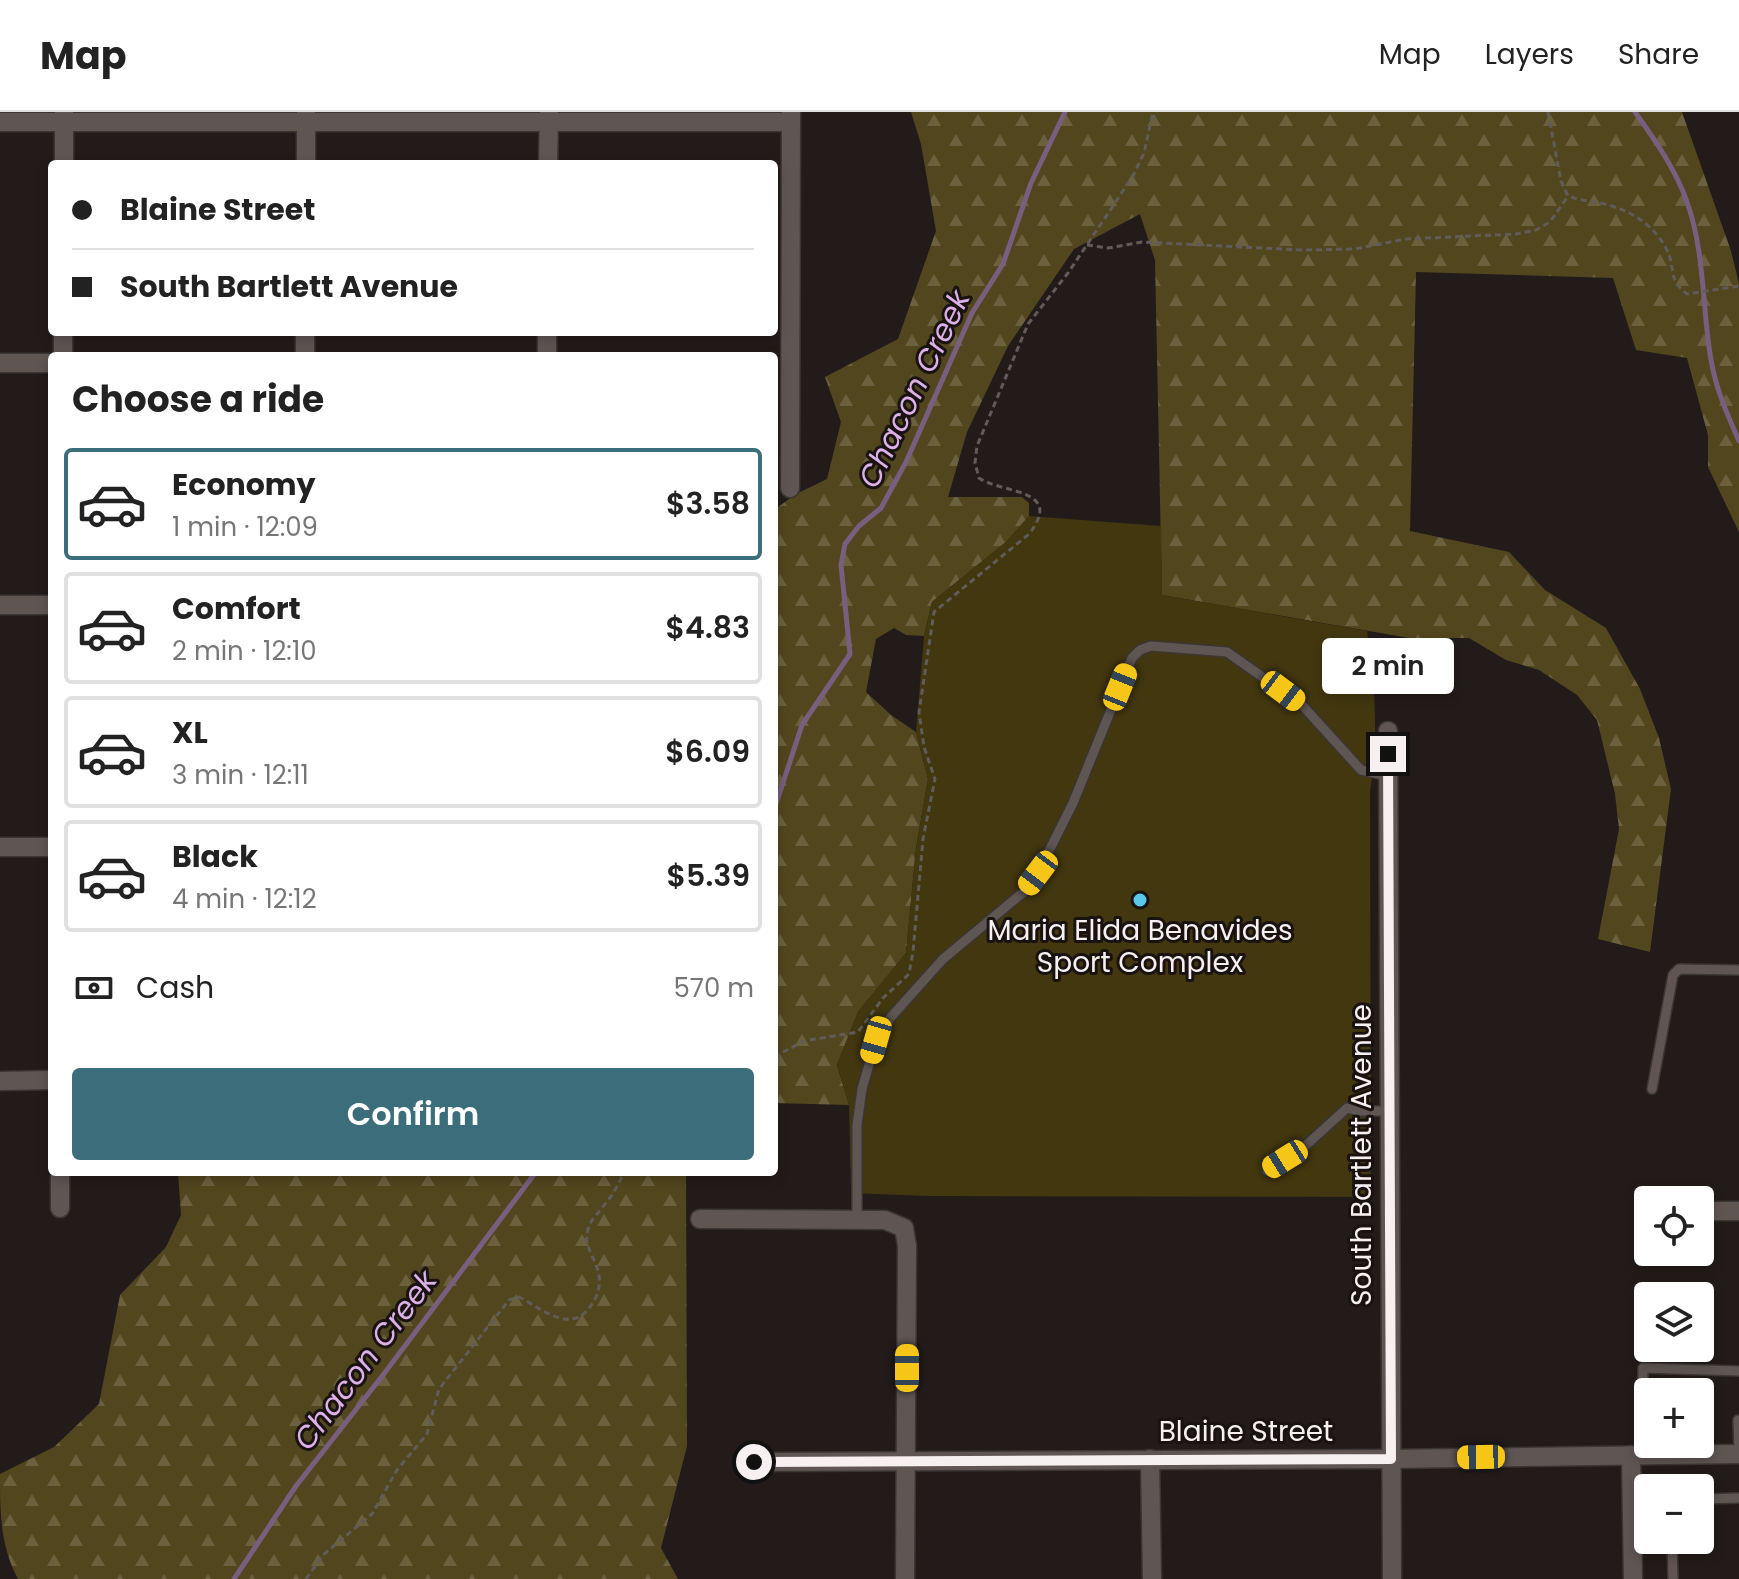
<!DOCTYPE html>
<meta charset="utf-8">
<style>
body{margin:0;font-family:Poppins,sans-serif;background:#f2f2f2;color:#222;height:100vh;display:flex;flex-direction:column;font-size:30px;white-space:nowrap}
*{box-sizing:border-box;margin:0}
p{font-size:26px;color:#767676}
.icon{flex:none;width:44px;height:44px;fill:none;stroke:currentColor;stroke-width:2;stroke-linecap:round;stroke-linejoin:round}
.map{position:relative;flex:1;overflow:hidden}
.panel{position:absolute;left:48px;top:240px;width:730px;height:824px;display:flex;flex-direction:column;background:#fff;border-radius:8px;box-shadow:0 4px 12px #0003}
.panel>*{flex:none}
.hud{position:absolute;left:48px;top:48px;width:730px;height:176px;border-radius:8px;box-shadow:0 4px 12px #0003;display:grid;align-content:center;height:176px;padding:0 24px;background:#fff}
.fabs{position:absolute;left:1634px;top:1074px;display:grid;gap:16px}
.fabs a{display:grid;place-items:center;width:80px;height:80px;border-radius:8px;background:#fff;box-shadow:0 4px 12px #0003;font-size:40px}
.end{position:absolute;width:36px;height:36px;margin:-18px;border:10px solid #f6f0f0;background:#111;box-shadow:0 0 0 4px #111}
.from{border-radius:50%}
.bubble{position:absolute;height:56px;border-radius:8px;background:#fff;box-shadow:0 4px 12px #0003;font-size:26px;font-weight:600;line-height:56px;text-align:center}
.car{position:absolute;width:24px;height:48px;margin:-24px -12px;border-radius:10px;box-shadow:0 0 6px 2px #0007;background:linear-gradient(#f5c518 24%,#345 0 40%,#f5c518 0 76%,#345 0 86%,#f5c518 0)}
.hud b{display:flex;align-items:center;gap:28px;height:76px;font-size:30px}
.hud b+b{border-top:2px solid #e0e0e0}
.hud i{width:20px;height:20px;background:#222}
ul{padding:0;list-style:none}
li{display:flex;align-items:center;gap:24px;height:112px;margin:0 16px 12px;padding:0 8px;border:4px solid #e0e0e0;border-radius:8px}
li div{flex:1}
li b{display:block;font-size:30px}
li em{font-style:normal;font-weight:600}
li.active{border-color:#3b6d7a}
li>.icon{width:72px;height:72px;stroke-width:1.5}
h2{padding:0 24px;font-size:36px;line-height:96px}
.pay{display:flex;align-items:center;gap:20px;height:88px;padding:0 24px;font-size:30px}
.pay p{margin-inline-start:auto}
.primary-button{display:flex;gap:16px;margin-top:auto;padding:16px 24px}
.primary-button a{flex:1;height:92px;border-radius:8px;background:#3b6d7a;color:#fff;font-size:32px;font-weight:600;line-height:92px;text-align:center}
header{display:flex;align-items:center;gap:48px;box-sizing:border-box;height:112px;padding:0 40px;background:#fff;border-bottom:2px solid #e0e0e0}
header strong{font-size:38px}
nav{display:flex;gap:44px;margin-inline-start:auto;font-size:28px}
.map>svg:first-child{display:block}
.forest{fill:url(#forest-firs)}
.park{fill:#42370f}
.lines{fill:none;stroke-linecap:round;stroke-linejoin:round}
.stream{stroke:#785e7f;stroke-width:5}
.service-casing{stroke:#3b3534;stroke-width:12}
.minor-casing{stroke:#3b3534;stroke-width:21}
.path{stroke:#625b5b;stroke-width:3;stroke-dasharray:6 4;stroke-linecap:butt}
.service{stroke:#5f5654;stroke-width:9}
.minor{stroke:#5f5654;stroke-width:18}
.route{stroke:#f6f0f0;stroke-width:10}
.poi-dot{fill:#5ac8e6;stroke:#191211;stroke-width:3}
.labels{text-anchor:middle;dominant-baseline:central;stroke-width:6;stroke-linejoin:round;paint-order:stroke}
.poi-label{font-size:28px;fill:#f6f0f0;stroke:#191211}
.street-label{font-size:28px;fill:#f6f0f0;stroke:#191211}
.water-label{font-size:30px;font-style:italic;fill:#dcb0e8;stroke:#191211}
</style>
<header>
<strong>Map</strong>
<nav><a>Map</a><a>Layers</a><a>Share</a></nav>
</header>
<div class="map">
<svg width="1739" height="1467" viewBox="0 0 1739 1467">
<defs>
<pattern id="forest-firs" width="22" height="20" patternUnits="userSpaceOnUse" patternTransform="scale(2)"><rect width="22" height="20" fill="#52461e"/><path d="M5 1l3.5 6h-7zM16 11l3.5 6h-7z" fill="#6c613f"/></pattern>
</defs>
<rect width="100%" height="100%" fill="#221b1a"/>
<g class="forest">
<polygon points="911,0 1682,0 1731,139 1739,172 1739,420 1708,355 1708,323 1687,246 1636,238 1613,166 1416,160 1410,419 1509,440 1545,478 1606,516 1640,577 1659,626 1671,677 1650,840 1598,827 1619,717 1615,682 1597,608 1577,583 1539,558 1506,548 1469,526 1409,526 1162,483 1155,148 1140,102 1074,137 1008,234 967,320 948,385 1022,385 1029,391 1029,404 1006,430 932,490 924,524 906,523 894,516 876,527 866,580 891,603 916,620 928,667 916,736 906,841 858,900 837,953 849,993 774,991 774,398 796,382 827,367 841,310 825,265 898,227 936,119 921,32"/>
<path d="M178,1060H686L687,1334L661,1436L678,1467H18C0,1433 0,1401 0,1362L54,1335L99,1292L120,1183L166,1135L181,1103Z"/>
</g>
<path class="park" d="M1029,404L1161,414L1162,483L1367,519C1375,573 1379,626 1370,680L1371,1085L927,1084L851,1081L849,993L837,953L858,900L906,841L916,736L928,667L916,620L924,524L932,490L1006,430Z"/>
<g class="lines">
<g class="stream">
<path d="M1635,0C1655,28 1676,58 1687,90C1705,140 1702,196 1711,248C1716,277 1727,302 1739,329"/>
<polyline points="774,698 802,613 850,542 841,453 845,432 859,414 881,396 906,350 972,201 1003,152 1031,71 1065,0"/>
<polyline points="234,1467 296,1374 383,1263 536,1060"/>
</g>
<defs>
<g id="service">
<polyline points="1652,977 1673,863 1679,857 1739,858"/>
<polyline points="1267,1059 1303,1036 1347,996 1360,999 1389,999"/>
<polyline points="857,1108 857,1013 862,977 876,928 891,905 943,847 1026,778 1038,761 1073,691 1132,546 1140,538 1151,534 1227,540 1302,593 1361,658 1388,664"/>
<polyline points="1738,1308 1739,1342"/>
<polyline points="1643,1343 1643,1256 1739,1259"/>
<polyline points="1700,1387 1739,1386"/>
<polyline points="1672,1428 1673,1467"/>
</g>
<g id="minor">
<polyline points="0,10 791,10"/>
<polyline points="64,52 64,0"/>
<polyline points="306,52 306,0"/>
<polyline points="548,52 549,0"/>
<polyline points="63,244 63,220"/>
<polyline points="305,244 305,220"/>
<polyline points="547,244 547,220"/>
<polyline points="0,251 52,251"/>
<polyline points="790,376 791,0"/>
<polyline points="0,493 52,493"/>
<polyline points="1388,619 1392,1467"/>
<polyline points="0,735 52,735"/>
<polyline points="0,969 52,968"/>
<polyline points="60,1096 60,1060"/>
<polyline points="1700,1099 1739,1099"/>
<polyline points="700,1107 885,1108 904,1116 907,1134 905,1467"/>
<polyline points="1631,1343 1633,1467"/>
<polyline points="1150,1347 1152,1467"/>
<polyline points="754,1350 1391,1347 1739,1342"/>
</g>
</defs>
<use href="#service" class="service-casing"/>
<use href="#minor" class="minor-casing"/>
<g class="path">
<path d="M1548,0L1561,69L1568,84C1581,89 1592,89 1605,92C1632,99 1654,113 1667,138C1676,156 1667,167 1687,182L1739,174"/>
<polyline points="1087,133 1108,136 1142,130 1303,138 1355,137 1405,127 1516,122 1536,118 1550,110 1568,84"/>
<path d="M774,945L804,929L858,920L883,886L909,862L913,840L923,727L935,667L924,635L919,600L934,500L1029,422C1065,376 1002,382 979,366L975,351L977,334L1028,212L1068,161L1133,64L1144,41L1153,0"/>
<path d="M306,1467L323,1443L372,1402L397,1358L427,1322L439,1277L509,1188L519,1185C543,1197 573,1226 594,1189C599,1180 601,1169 598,1159C594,1144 583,1133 588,1118C590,1107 599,1101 605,1092C613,1083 619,1071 624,1060"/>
</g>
<use href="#service" class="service"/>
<use href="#minor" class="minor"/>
</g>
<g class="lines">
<polyline class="route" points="754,1350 1391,1347 1388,642"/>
</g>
<circle class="poi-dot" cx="1140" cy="788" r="8"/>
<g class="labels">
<g class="poi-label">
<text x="1140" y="818">Maria Elida Benavides<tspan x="1140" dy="32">Sport Complex</tspan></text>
</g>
<g class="street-label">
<text transform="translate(1361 1043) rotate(-90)">South Bartlett Avenue</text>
<text x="1246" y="1319">Blaine Street</text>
</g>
<g class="water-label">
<text transform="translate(914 277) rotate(-64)">Chacon Creek</text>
<text transform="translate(365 1248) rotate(-53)">Chacon Creek</text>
</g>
</g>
</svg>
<div class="fabs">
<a><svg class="icon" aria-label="locate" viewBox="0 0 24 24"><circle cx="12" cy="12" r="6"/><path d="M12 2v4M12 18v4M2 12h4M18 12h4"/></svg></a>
<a><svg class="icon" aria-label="layers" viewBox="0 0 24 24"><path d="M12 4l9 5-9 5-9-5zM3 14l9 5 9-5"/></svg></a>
<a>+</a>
<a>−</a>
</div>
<i class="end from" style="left:754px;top:1350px"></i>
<i class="end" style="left:1388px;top:642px"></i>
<div class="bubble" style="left:1322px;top:526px;width:132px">2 min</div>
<i class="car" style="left:1120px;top:575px;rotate:22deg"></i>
<i class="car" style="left:1283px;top:579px;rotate:127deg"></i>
<i class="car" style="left:1038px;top:761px;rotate:217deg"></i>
<i class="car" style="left:876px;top:928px;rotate:196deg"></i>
<i class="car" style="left:1285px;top:1047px;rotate:238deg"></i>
<i class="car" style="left:907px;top:1256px;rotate:0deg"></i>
<i class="car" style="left:1481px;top:1345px;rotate:269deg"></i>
<div class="hud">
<b><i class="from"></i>Blaine Street</b>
<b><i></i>South Bartlett Avenue</b>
</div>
<section class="panel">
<h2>Choose a ride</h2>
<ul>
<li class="active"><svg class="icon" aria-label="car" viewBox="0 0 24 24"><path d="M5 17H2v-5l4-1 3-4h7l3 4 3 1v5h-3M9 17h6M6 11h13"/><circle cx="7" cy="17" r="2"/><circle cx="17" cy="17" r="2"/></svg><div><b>Economy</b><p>1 min · 12:09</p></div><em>$3.58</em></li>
<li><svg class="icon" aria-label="car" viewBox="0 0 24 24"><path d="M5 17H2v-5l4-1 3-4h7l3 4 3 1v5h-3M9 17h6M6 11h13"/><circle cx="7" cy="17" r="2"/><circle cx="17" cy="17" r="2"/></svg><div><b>Comfort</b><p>2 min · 12:10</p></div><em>$4.83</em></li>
<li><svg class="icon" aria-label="car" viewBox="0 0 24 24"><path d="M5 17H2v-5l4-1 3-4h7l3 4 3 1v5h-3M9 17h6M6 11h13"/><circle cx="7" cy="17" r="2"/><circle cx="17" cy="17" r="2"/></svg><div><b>XL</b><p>3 min · 12:11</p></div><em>$6.09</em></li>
<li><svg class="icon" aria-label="car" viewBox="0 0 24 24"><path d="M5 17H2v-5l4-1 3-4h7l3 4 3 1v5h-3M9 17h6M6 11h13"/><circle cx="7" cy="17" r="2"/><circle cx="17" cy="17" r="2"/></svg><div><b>Black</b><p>4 min · 12:12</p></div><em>$5.39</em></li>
</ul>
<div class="pay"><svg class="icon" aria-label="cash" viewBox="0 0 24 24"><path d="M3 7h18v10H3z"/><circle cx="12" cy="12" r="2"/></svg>Cash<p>570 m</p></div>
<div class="primary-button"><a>Confirm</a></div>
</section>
</div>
